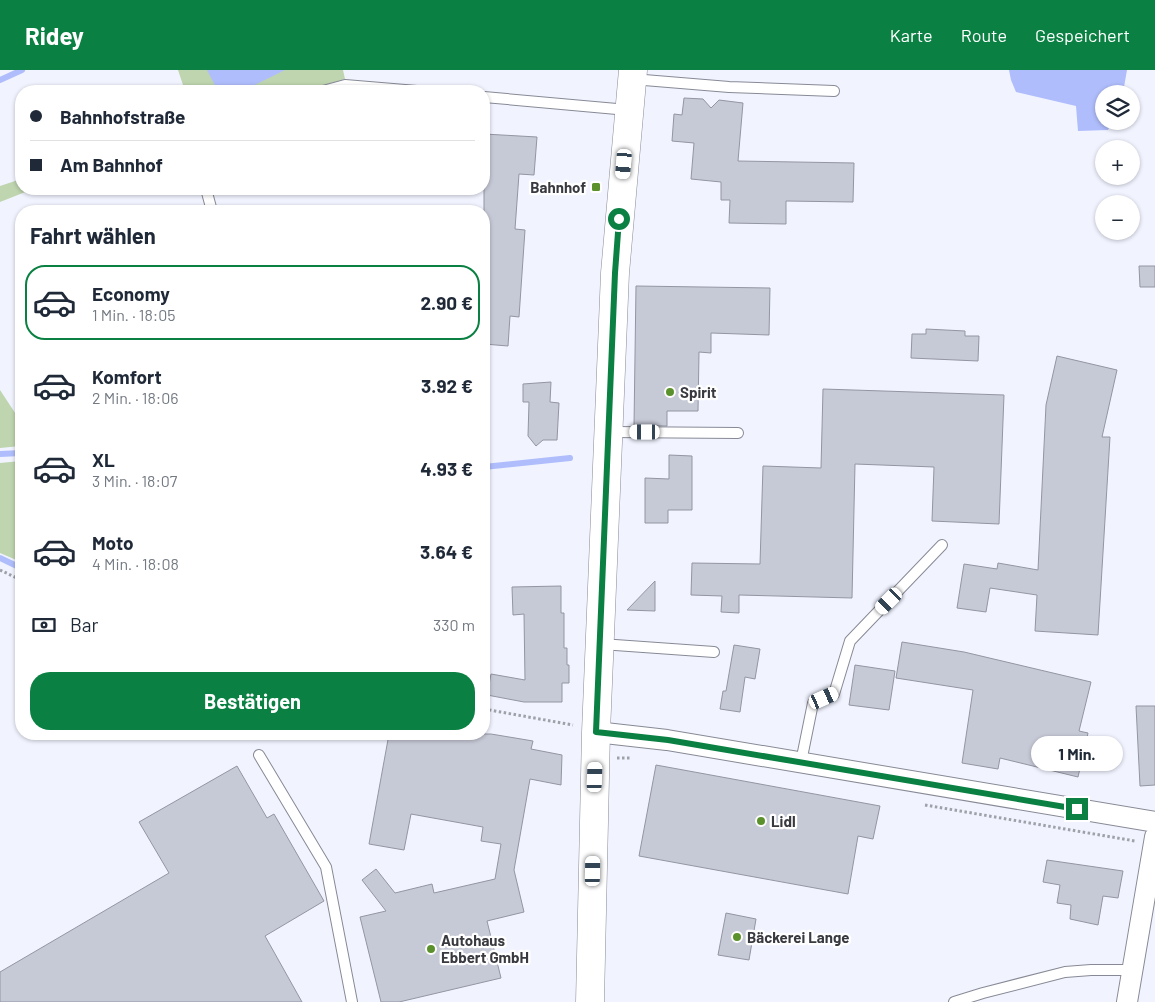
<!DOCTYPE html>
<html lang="de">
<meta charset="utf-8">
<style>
body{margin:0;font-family:Barlow,sans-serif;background:#f2f2f3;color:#1f2937;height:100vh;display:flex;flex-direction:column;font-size:19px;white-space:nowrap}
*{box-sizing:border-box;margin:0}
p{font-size:16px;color:#747a83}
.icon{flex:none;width:28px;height:28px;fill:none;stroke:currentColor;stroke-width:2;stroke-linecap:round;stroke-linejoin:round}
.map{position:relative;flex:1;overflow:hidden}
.side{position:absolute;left:15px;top:135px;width:475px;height:535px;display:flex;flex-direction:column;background:#fff;border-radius:20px;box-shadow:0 1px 4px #0004}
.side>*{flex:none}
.hud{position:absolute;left:15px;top:15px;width:475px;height:110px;border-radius:20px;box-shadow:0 1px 4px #0004;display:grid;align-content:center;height:110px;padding:0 15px;background:#fff}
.tools{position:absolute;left:1095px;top:15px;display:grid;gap:10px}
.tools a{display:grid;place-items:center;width:45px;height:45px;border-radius:50%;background:#fff;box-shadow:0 1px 4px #0004;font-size:25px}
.end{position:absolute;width:22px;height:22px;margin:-11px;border:6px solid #0b8043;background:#fff;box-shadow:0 0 0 2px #fff}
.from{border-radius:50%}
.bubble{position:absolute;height:35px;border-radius:18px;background:#fff;box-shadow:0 1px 4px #0004;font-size:16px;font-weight:700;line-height:35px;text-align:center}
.car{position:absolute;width:15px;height:30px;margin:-15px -8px;border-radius:6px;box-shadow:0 0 4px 1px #0007;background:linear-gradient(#fff 24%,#345 0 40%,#fff 0 76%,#345 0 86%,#fff 0)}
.hud b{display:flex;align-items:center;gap:18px;height:48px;font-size:19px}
.hud b+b{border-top:1px solid #e0e1e3}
.hud i{width:12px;height:12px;background:#1f2937}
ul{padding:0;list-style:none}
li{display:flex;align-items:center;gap:15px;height:75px;margin:0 10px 8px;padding:0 5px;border:2px solid transparent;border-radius:20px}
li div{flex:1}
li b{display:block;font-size:19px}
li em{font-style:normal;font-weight:700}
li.on{border-color:#0b8043}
li>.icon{width:45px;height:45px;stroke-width:1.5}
h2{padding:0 15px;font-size:22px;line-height:60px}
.pay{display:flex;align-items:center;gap:12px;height:55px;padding:0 15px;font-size:19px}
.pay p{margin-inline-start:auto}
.cta{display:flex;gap:10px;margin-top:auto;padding:10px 15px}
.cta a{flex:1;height:58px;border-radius:20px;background:#0b8043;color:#fff;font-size:20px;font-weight:700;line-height:58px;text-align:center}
header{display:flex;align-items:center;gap:30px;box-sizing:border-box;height:70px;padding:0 25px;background:#0b8043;color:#fff}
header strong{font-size:24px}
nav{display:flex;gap:28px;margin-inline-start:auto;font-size:18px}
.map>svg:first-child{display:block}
.green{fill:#bed5af}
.water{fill:#afbdfc}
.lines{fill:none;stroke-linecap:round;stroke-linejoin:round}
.stream{stroke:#afbdfc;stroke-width:6}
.building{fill:#c6c9d6;stroke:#9396a2}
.lane-casing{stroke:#878a96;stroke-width:12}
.street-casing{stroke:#878a96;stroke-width:22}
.secondary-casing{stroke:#878a96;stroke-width:29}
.path{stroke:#9fa1a9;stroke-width:3;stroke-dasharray:2.5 2.5;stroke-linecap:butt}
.lane{stroke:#fff;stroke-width:10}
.street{stroke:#fff;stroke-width:20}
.secondary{stroke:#fff;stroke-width:28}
.route{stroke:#0b8043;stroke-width:6}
.poi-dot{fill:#5b912c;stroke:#fff;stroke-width:2}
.labels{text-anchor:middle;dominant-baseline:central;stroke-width:4.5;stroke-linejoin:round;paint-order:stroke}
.poi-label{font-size:15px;font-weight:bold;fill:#393a3f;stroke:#fff;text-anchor:start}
</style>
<header>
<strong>Ridey</strong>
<nav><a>Karte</a><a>Route</a><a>Gespeichert</a></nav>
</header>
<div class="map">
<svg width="1155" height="932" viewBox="0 0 1155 932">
<rect width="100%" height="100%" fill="#f1f4ff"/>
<g class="green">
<polygon points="178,0 343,0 345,9 304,21 185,21"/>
<polygon points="21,109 21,119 33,119 0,132 0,116"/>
<polygon points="0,320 21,352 21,376 0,378"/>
<polygon points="21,391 21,492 0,483 0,393"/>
</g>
<g class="water">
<polygon points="207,0 285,0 242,21 218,21"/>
<polygon points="1009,0 1127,0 1124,17 1120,24 1104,24 1104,51 1113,51 1108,60 1078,61 1076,36 1016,22 1011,10"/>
</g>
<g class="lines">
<g class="stream">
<polyline points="0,10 22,0"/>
<polyline points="0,384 21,383"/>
<polyline points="484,397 570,388"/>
<polyline points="0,488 21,498"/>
</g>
</g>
<g class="building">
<polygon points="684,28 703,29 711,38 719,30 743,33 738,91 854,93 853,132 786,131 786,154 729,153 730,130 721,130 721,112 691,109 694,73 672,71 674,44 682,45"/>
<polygon points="484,64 537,67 534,105 519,104 515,159 525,160 519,247 510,246 508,276 484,274"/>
<polygon points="1139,196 1155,196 1155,217 1140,217"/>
<polygon points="636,216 770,218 769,265 711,263 711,283 699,282 698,341 667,341 667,356 634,355"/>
<polygon points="926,259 965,261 965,266 979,266 978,291 911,288 912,264 926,264"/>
<polygon points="1057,286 1117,300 1102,367 1110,367 1098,565 1035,561 1037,525 990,518 986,542 957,538 964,494 997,499 998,493 1038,500 1046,335"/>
<polygon points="551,312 550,332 559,333 557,370 543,370 536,376 528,366 529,332 523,332 523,314"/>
<polygon points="823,319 1004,325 999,454 932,451 934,397 855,394 852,528 739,525 739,543 721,542 722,526 691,525 692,493 760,494 763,396 821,398"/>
<polygon points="669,385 692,386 692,440 668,440 668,453 645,453 645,408 669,409"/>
<polygon points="655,511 655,541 627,540"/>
<polygon points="561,516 561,543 564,543 564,578 567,578 567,595 569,595 569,613 562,613 562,632 524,632 487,625 491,604 525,610 524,544 513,545 512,517"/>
<polygon points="902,572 964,582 1091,612 1079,661 1088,663 1078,707 1000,688 998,699 962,693 973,620 896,608"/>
<polygon points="734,575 760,579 755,609 745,607 740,642 720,639 723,621 726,621"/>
<polygon points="855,595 895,601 889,640 849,635"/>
<polygon points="1136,636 1155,636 1155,715 1140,716"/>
<polygon points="389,664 491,664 533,671 531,679 562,685 561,715 530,709 514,800 524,842 487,851 501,908 399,932 381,932 360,847 386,841 362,810 376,799 395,823 432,814 434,823 495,809 501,774 481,771 483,757 411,744 404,780 369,774"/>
<polygon points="656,695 880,736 873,769 858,766 848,824 639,786"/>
<polygon points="237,696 267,748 274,744 324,831 265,866 302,932 0,932 0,902 169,803 139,752"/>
<polygon points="1047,790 1123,801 1118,828 1103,826 1098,855 1070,849 1071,835 1057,833 1060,815 1043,812"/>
<polygon points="726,843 756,849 749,890 718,885"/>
</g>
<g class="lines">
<defs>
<g id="lane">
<polyline points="632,9 729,17 834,21"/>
<polyline points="323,21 345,15 417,21"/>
<polyline points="484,27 628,40"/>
<polyline points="206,119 212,141"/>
<polyline points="610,362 738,363"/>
<polyline points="601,574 714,582"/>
<polyline points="259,685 326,797 352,932"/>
<polyline points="801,692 813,633 834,624 850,571 942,475"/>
<polyline points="954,932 983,923 1065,902 1091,900 1132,900"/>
</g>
<g id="street">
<polyline points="596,662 667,670 1155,752"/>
<polyline points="1127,932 1155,767"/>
</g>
<polyline id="secondary" points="590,932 596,662 615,203 633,0"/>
</defs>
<use href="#lane" class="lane-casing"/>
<use href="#street" class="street-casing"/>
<use href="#secondary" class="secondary-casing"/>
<g class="path">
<polyline points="0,500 21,510"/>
<polyline points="484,639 573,655"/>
<polyline points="617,688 631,688"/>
<polyline points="925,735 1135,771"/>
</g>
<use href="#lane" class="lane"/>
<use href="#street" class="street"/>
<use href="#secondary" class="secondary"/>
</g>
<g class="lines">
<polyline class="route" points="619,149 615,203 596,662 668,670 1077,739"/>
</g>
<g class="poi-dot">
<rect x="591" y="112" width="10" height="10" rx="2.5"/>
<circle cx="670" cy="322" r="5"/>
<circle cx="761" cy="751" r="5"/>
<circle cx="737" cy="867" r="5"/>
<circle cx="431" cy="879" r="5"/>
</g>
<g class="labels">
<g class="poi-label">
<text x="586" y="117" text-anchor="end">Bahnhof</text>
<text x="680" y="322">Spirit</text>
<text x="771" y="751">Lidl</text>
<text x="747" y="867">Bäckerei Lange</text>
<text x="441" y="870">Autohaus<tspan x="441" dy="17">Ebbert GmbH</tspan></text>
</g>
</g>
</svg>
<div class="tools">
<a><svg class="icon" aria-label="layers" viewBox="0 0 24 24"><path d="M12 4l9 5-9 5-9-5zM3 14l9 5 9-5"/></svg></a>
<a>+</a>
<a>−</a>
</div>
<i class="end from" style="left:619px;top:149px"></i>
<i class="end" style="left:1077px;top:739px"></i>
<div class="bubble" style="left:1031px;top:666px;width:92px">1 Min.</div>
<i class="car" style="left:624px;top:94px;rotate:185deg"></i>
<i class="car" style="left:645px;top:362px;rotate:270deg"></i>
<i class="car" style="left:889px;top:531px;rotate:225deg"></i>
<i class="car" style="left:824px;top:628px;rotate:66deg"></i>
<i class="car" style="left:595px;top:707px;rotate:2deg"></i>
<i class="car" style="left:593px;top:801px;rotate:1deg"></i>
<div class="hud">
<b><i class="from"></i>Bahnhofstraße</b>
<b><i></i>Am Bahnhof</b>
</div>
<section class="side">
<h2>Fahrt wählen</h2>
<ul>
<li class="on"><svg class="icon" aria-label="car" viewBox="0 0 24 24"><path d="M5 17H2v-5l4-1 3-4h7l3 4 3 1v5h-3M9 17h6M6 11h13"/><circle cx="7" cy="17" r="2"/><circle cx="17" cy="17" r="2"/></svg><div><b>Economy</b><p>1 Min. · 18:05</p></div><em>2.90 €</em></li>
<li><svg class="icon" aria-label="car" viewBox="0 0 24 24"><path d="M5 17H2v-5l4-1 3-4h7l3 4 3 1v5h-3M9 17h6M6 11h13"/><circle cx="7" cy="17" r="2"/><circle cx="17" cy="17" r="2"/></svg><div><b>Komfort</b><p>2 Min. · 18:06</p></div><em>3.92 €</em></li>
<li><svg class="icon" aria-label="car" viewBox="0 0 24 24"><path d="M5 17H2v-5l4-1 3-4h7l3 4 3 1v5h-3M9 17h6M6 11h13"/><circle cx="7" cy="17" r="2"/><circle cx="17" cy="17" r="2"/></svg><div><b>XL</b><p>3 Min. · 18:07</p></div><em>4.93 €</em></li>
<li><svg class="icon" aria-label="car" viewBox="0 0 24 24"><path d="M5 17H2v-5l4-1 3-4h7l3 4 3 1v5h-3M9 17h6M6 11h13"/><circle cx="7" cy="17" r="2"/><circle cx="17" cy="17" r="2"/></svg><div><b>Moto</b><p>4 Min. · 18:08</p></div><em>3.64 €</em></li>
</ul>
<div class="pay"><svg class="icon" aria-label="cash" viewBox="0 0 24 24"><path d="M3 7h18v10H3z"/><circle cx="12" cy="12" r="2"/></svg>Bar<p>330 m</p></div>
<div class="cta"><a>Bestätigen</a></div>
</section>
</div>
